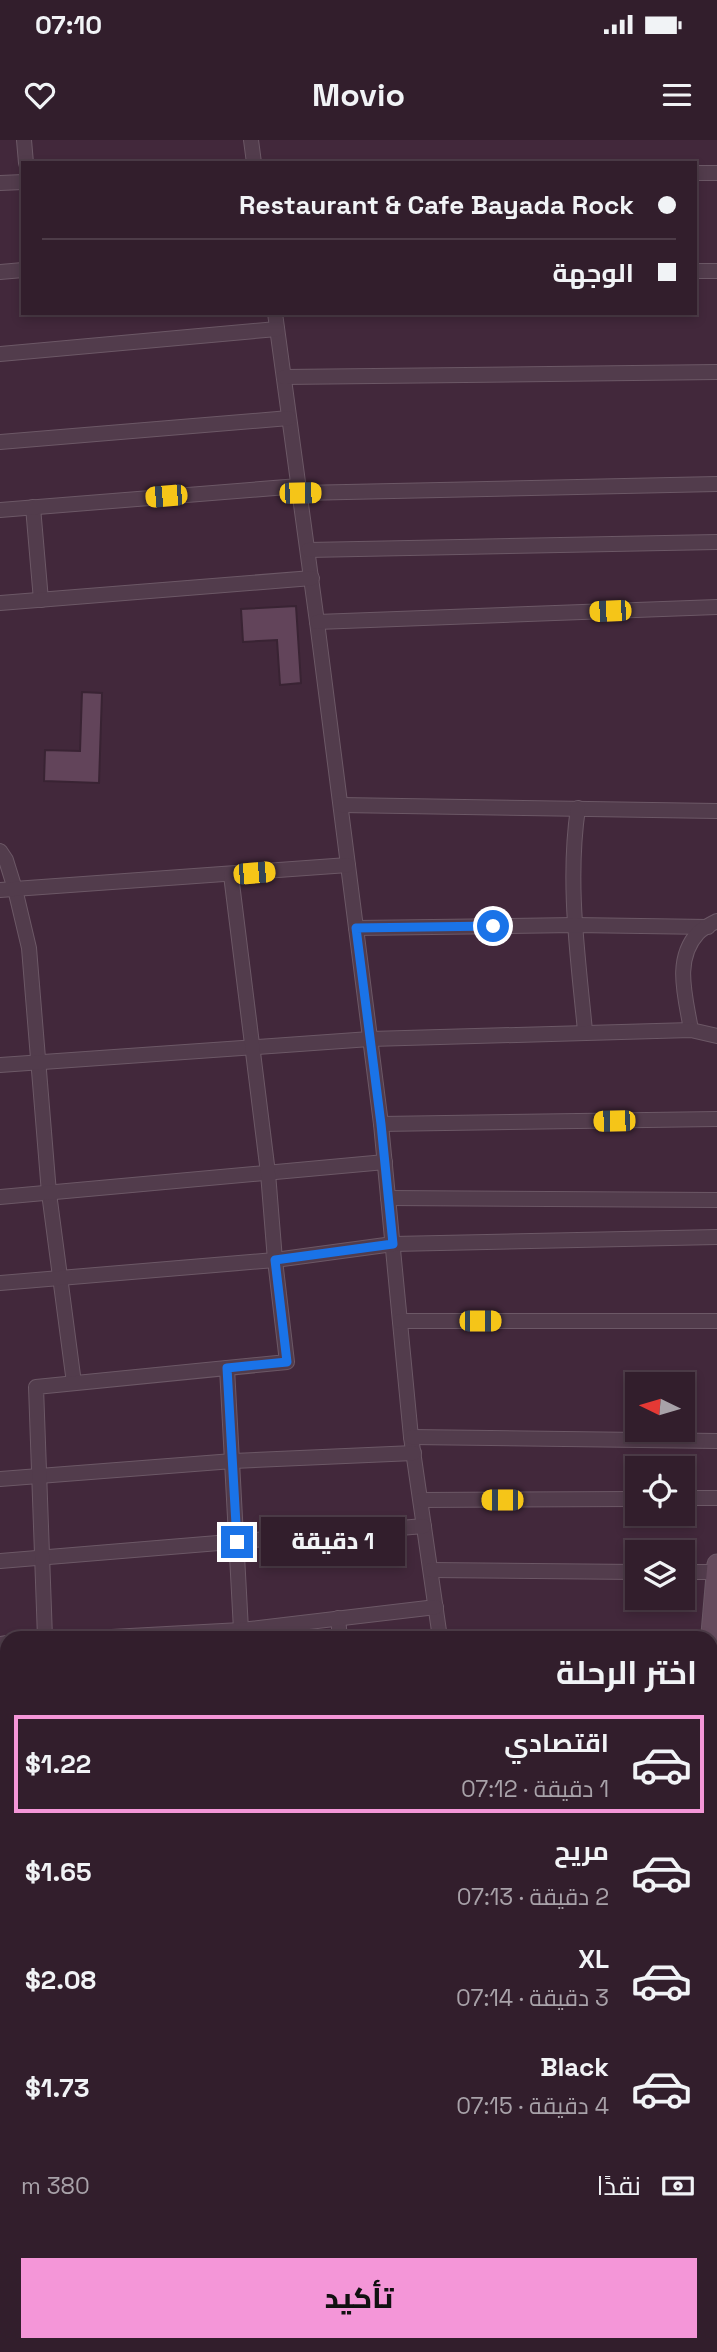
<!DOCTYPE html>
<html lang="ar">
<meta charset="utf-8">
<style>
body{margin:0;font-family:"Space Grotesk",Cairo,sans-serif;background:#3a2734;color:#f1f3f6;direction:rtl;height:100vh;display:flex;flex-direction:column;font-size:26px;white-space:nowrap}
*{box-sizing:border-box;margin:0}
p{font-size:23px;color:#a8a2a9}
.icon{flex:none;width:38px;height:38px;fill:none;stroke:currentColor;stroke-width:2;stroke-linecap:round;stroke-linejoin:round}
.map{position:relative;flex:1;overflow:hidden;direction:ltr}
.details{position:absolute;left:0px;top:1491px;width:718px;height:721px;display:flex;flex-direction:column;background:#321e2c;border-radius:21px 21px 0 0;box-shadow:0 4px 10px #0003,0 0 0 2px #4d3c48;direction:rtl}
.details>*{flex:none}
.top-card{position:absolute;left:21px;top:21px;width:676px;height:154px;border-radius:0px;box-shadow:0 4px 10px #0003,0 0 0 2px #4d3c48;direction:rtl;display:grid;align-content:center;height:154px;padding:0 21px;background:#321e2c}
.needle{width:46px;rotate:275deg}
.tools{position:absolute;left:625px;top:1232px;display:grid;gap:14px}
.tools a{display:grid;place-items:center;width:70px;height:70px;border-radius:0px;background:#321e2c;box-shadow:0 4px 10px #0003,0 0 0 2px #4d3c48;font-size:35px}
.end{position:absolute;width:32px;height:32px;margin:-16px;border:9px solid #1a73e8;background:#fff;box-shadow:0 0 0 4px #fff}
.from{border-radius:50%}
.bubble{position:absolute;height:49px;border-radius:0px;background:#321e2c;box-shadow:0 4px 10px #0003,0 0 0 2px #4d3c48;font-size:23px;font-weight:800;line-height:49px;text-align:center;direction:rtl}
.car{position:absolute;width:21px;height:42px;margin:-21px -10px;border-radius:9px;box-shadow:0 0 5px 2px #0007;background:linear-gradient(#f5c518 24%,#345 0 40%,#f5c518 0 76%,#345 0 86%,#f5c518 0)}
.top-card b{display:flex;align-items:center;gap:24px;height:66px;font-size:26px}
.top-card b+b{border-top:2px solid #4d3c48}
.top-card i{width:18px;height:18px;background:#f1f3f6}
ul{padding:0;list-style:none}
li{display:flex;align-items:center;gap:21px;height:98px;margin:0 14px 10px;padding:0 7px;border:4px solid transparent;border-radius:0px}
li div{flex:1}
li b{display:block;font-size:26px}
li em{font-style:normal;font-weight:800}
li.active{border-color:#f496d8}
li>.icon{width:63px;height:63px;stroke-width:1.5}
h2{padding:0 21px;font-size:32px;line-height:84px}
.pay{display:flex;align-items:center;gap:18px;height:77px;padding:0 21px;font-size:26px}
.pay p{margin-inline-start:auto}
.button{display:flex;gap:14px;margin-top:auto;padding:14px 21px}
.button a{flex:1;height:80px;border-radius:0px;background:#f496d8;color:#111;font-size:28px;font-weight:800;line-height:80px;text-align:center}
.status{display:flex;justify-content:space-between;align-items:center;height:49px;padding:0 35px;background:#321e2c;direction:ltr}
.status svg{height:19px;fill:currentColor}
header{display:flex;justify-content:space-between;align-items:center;height:91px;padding:0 21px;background:#321e2c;font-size:32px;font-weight:800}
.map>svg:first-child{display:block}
.green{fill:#483955}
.building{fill:#62445a;stroke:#392333;stroke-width:2}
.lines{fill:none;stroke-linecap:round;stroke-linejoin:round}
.minor-casing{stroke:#6c5866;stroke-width:16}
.secondary-casing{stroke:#6c5866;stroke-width:21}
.path{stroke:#66546a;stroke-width:2.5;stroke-dasharray:5 5;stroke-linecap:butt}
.minor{stroke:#523c4c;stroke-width:14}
.secondary{stroke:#654b5d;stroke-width:19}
.route{stroke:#1a73e8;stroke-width:9}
</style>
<div class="status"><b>07:10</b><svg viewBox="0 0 49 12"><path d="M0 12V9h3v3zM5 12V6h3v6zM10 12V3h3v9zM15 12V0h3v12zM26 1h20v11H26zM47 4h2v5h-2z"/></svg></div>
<header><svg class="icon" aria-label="menu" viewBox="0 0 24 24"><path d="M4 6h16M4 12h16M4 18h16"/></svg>Movio<svg class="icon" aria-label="heart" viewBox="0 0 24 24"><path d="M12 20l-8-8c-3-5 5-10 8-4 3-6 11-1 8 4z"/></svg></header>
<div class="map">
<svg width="717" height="2212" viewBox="0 0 717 2212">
<rect width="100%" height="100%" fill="#42283b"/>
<g class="green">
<polygon points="0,1914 7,1915 7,2068 0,2063"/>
<polygon points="209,2205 590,2205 586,2212 220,2212"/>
</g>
<g class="building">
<polygon points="296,466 301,543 280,545 277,500 243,502 241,469"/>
<polygon points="82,552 102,553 99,643 44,641 45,610 80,611"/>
</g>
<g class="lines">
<defs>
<g id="minor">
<polyline points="24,0 26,23"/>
<polyline points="251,0 254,23"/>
<polyline points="695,33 717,33"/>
<polyline points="0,43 23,42"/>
<polyline points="695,131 717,131"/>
<polyline points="0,132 23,130"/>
<polyline points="275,173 317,482 381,984 411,1297 440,1498"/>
<polyline points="0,214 277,189"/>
<polyline points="284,237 717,232"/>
<polyline points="0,302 289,278"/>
<polyline points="300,353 717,344"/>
<polyline points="33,367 41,460"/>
<polyline points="0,370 299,346"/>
<polyline points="308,410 717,402"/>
<polyline points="0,463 312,438"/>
<polyline points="317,482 717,467"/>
<polyline points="341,665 717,671"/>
<path d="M578,668C567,743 578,816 585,891"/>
<polyline points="0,711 6,720 15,749 29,808 49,1053 74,1243"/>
<polyline points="0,750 348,725"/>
<polyline points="356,788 575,785 708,787"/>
<path d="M691,890C686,858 673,820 698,793C703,788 711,784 717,781"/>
<polyline points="0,925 370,899 691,890 717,896"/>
<polyline points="381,984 717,979"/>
<polyline points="0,1057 385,1022"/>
<polyline points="388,1058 717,1060"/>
<polyline points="0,1143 275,1120 393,1104 717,1097"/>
<polyline points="400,1181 717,1181"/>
<polyline points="227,1228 241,1490"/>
<polyline points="411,1297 717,1301"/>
<polyline points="0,1339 233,1321 414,1313"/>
<polyline points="682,1358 717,1358"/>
<polyline points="421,1360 637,1359"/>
<polyline points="0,1421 424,1386"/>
<polyline points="431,1430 637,1432"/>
<polyline points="682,1432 717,1432"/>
<polyline points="338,1478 340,1498"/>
<polyline points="45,1498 36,1247 287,1222 275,1120 268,1033 231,735"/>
<polyline points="93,1498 241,1490 436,1467"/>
<polyline points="0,1504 7,1503"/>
<polyline points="710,1520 717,1519"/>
<polyline points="0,1615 7,1614"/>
<polyline points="0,1716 7,1716"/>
<polyline points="710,1719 717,1719"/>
<polyline points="710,1806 717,1806"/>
<polyline points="0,1898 7,1899"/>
</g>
<g id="secondary">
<polyline points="710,1505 717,1424"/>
<polyline points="710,1576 717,1627"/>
<polyline points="711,1944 717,1980"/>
<polyline points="710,1946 717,1916"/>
<polyline points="0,2112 7,2117"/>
<polyline points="710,2121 717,2045"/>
<polyline points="0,2158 7,2163"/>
<polyline points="70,2205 80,2212"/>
<polyline points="132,2205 143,2212"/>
<polyline points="705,2205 708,2212"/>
<polyline points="667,2212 667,2205"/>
</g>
</defs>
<use href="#minor" class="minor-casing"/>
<use href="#secondary" class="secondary-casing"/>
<g class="path">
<polyline points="0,1945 7,1934"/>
<polyline points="0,2016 7,2017"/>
<polyline points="0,2067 7,2071"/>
<polyline points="200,2205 210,2212"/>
<polyline points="418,2205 418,2212"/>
<polyline points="595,2212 597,2205"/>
</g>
<use href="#minor" class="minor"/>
<use href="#secondary" class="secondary"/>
</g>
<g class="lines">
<polyline class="route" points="237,1402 227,1228 287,1222 275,1120 393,1104 381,984 356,788 493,786"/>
</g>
</svg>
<div class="tools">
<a><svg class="needle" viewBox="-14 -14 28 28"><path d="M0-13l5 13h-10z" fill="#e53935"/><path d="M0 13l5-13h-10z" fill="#a8a2a9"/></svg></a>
<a><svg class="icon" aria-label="locate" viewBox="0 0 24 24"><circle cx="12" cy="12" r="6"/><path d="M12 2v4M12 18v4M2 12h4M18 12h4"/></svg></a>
<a><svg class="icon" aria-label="layers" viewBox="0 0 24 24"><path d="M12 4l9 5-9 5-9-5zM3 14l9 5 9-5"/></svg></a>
</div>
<i class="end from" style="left:493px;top:786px"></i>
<i class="end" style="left:237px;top:1402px"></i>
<div class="bubble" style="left:261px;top:1377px;width:144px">1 دقيقة</div>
<i class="car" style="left:300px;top:353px;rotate:89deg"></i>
<i class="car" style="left:166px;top:356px;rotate:265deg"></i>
<i class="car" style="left:610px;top:471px;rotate:268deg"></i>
<i class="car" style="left:254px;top:733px;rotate:85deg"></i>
<i class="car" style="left:614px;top:981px;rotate:269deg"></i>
<i class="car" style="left:480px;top:1181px;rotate:90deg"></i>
<i class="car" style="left:502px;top:1360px;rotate:270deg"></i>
<div class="top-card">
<b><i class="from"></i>Restaurant &amp; Cafe Bayada Rock</b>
<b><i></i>الوجهة</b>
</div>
<section class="details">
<h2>اختر الرحلة</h2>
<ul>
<li class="active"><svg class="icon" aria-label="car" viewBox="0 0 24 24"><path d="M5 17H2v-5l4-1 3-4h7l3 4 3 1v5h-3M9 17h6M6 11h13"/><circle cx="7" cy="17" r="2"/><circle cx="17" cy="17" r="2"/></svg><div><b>اقتصادي</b><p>1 دقيقة · 07:12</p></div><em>$1.22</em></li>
<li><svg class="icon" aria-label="car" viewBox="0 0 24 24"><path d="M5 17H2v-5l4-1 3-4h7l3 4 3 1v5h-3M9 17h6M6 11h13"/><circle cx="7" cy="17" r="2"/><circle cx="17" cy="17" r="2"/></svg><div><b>مريح</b><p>2 دقيقة · 07:13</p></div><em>$1.65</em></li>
<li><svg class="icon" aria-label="car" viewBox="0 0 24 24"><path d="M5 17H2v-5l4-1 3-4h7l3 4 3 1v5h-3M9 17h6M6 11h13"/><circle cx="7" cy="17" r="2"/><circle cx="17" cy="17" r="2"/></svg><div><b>XL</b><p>3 دقيقة · 07:14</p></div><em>$2.08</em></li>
<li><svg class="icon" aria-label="car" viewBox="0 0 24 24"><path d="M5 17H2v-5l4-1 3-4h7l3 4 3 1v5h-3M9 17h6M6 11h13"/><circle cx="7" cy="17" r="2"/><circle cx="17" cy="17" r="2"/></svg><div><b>Black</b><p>4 دقيقة · 07:15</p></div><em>$1.73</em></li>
</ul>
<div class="pay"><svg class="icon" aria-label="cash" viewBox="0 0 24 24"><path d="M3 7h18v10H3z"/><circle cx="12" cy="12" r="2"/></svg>نقدًا<p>380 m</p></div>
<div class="button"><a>تأكيد</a></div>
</section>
</div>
